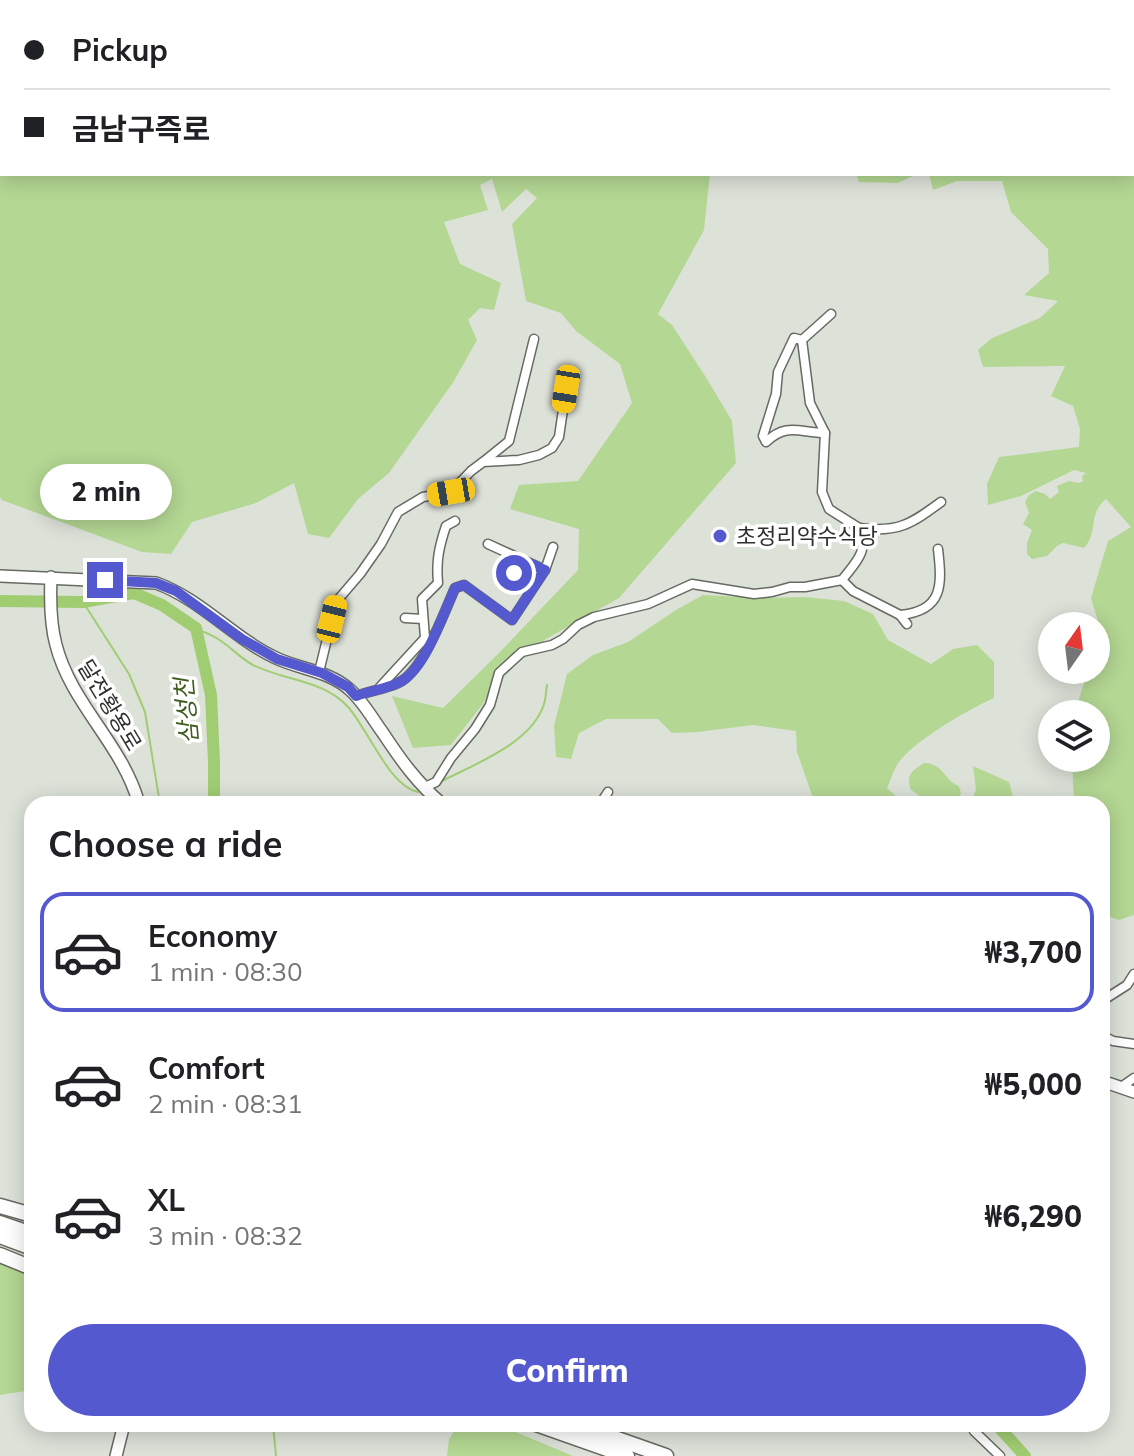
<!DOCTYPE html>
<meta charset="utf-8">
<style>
body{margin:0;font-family:Mulish,"Noto Sans KR",sans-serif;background:#f6f6f6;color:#202124;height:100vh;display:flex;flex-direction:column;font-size:30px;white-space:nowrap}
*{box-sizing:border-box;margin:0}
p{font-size:26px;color:#757577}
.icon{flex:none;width:44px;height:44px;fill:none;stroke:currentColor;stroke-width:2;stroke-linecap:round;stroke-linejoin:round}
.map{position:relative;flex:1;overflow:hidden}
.details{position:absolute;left:24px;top:796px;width:1086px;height:636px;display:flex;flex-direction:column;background:#fff;border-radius:24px;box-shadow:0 4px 20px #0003}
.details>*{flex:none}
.banner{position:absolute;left:0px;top:0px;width:1134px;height:176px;box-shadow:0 4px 20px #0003;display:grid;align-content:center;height:176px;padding:0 24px;background:#fff}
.needle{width:52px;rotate:14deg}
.fabs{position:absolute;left:1038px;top:612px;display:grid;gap:16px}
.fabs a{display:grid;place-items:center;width:72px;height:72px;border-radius:50%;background:#fff;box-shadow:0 4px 20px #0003;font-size:40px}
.end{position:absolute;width:36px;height:36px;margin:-18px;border:10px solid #5559d0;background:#fff;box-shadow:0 0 0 4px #fff}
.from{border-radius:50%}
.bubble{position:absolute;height:56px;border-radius:28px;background:#fff;box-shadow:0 4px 20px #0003;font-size:26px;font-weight:800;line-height:56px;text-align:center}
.car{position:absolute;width:24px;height:48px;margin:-24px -12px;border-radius:10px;box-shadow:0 0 6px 2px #0007;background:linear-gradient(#f5c518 24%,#345 0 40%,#f5c518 0 76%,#345 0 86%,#f5c518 0)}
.banner b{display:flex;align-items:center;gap:28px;height:76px;font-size:30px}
.banner b+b{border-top:2px solid #e0e0e0}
.banner i{width:20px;height:20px;background:#202124}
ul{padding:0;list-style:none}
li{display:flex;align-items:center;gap:24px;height:120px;margin:0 16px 12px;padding:0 8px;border:4px solid transparent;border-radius:24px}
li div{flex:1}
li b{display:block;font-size:30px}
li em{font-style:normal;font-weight:800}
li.active{border-color:#5559d0}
li>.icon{width:72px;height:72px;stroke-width:1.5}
h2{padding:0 24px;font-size:36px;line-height:96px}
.button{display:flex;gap:16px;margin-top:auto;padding:16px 24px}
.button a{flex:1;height:92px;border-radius:48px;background:#5559d0;color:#fff;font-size:32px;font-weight:800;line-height:92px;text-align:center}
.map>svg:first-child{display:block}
.green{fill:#b4d793}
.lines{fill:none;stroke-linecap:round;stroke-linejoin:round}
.stream{stroke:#a0cd72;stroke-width:2}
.river{stroke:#a0cd72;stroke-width:12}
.street-casing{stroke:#666a62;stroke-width:11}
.secondary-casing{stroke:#666a62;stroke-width:14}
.highway-casing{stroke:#666a62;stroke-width:17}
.street{stroke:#fff;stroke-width:8}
.secondary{stroke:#fff;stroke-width:11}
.highway{stroke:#fff;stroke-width:14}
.route{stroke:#5559d0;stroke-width:10}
.poi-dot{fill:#5559d0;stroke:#fff;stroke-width:3}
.labels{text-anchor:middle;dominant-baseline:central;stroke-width:7;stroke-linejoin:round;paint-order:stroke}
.poi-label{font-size:22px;fill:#2f302d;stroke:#fff;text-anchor:start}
.street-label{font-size:22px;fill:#2f302d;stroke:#fff}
.water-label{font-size:24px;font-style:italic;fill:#3f5c1e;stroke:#fff}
</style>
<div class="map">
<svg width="1134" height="1456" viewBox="0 0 1134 1456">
<rect width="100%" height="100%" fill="#dde2d9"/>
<g class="green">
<polygon points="0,0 755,0 756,2 2,2 2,174 710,174 704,230 658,314 672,325 707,379 732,421 736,463 619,598 546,639 509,670 451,745 413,748 392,696 443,708 500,652 578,570 579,529 510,509 519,485 578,481 632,403 620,364 576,331 561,313 526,301 512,224 537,198 526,189 502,212 492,179 480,185 488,210 444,222 460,264 501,283 494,310 480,308 468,320 477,340 454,381 389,473 358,499 329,538 308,534 294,483 256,503 192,522 171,554 142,552 2,500 0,497"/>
<path d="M846,0H1134V915L1119,920L1102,914V804H1074L1072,758H1096V714H1076L1078,702L1088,670H1096V647L1101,631L1091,598L1108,541L1131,527L1106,499C1087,514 1099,532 1084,548L1063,543L1058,545L1047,556L1032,559L1027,554V543L1032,530L1023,524L1029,513L1025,502L1029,495L1036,491L1045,494L1050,499L1059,492L1057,486L1069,481L1079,483L1083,481L1082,476L1086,473L1074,470L1021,496L988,505L987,484L999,457L1079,447L1080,429L1073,406L1051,396L1065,366L983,367L978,350L992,338L1040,318L1058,301L1024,295L1049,273L1048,249L1011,212L1002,181H957L933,190L929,174H1132V2H847Z"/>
<polygon points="856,174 917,174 898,183 859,182"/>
<path d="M703,595L758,598L805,597L844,601L873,614L888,640L931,664L953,649L977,645L994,662V698C969,709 911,742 897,765C893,772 890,781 887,788L905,804H815L797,752L796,731L753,725L698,732L672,733L658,719H606L579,733L571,759L556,757L554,726L567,674L593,655L628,642L676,610Z"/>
<path d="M924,763C945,764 943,780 959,786L961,793L958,802L950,804H922L920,796L911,790C906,774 911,772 924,763Z"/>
<polygon points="973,766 1009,782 1015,804 970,804 976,790"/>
<polygon points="0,1254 32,1262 32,1350 30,1352 32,1356 32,1390 0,1395"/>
<polygon points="459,1424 497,1424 573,1456 447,1456 449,1439"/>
</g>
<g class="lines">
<g class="stream">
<polyline points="83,602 129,674 145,712 160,804"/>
<path d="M196,628C203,632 212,635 218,639C231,647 240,658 253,665C285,681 324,680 348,707C368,729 389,786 418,792"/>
<path d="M442,781C475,764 532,743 544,704C546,698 546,691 547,685"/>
<polyline points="273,1424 276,1456"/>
</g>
<g class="river">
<polyline points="0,601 83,602 134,593 162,605 196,628 211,695 214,763 214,804"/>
<polyline points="996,1424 1025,1456"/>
</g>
<defs>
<g id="street">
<polyline points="831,314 802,340 810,403 825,433 822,492 829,509 859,528"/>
<path d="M802,340L794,338L778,372L776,394L763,436L766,442C787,422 800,433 825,433"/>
<polyline points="483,462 509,441 534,339"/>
<polyline points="488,544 545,570"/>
<polyline points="514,573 522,560"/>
<path d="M842,580C855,563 870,551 859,528C898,533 911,524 941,502"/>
<polyline points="405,618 423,619"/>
<path d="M907,624L900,615C944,611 942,584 938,549"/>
<polyline points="319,672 336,602 360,574 381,544 398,512 423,497 451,492 471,471 483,462 519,460 539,455 552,448 559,437 566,389"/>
<path d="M380,687L425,638L422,599L438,583C436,561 439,547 446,526L455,521"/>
<path d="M356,696C370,691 385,689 398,683C423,672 444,613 455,588L464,585L512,620L545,570L553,547"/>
<polyline points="425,787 436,782 451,758 475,729 490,705 499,673 522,652 552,645 563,639 578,625 594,617 648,604 692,584 754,594 772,592 790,587 805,587 842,580 853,591 900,615"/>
<polyline points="600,804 608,792"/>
<polyline points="1102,1001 1127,985 1134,974"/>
<polyline points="1102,1035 1113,1041 1134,1044"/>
<polyline points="1121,1087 1134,1078"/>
<polyline points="974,1431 1000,1456"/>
</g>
<g id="secondary">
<path d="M0,576L156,583C201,599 233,638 276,658C299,669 329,671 349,689C363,701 372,718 383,733C400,759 418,784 442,804"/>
<path d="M51,577C50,600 50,623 56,645C71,704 123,745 139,804"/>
<polyline points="1102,1081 1134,1092"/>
<polyline points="116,1456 124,1424"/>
</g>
<g id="highway">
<polyline points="0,1206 32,1215"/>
<polyline points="0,1223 32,1234"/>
<polyline points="0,1236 32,1248"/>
<polyline points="0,1255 32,1268"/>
<polyline points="536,1424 627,1456"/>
<polyline points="575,1424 666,1456"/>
</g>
</defs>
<use href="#street" class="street-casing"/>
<use href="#secondary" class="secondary-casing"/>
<use href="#highway" class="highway-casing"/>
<use href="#street" class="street"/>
<use href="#secondary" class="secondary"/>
<use href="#highway" class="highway"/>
</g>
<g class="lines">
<path class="route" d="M105,580L156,583L176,591L242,639L277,659L322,673L348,687L356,696C370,691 385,689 398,683C425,671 443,614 455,588L464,585L512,620L545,570L522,560L514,573"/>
</g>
<circle class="poi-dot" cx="720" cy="536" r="8"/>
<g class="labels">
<g class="poi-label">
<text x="736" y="536">초정리약수식당</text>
</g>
<g class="street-label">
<text transform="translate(110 705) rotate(59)">달전황용로</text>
</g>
<g class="water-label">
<text transform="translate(186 711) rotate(-95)">삼성천</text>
</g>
</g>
</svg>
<div class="fabs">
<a><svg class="needle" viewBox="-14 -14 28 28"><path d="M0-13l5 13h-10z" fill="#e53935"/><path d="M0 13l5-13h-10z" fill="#757577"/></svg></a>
<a><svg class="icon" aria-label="layers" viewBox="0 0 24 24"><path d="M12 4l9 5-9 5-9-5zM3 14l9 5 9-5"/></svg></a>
</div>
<i class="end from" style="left:514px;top:573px"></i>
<i class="end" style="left:105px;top:580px"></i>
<div class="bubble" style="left:40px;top:464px;width:132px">2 min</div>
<i class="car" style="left:566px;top:389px;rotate:189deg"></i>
<i class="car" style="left:451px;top:492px;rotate:260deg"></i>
<i class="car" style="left:332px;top:619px;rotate:14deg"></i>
<div class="banner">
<b><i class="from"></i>Pickup</b>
<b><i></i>금남구즉로</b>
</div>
<section class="details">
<h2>Choose a ride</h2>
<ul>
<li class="active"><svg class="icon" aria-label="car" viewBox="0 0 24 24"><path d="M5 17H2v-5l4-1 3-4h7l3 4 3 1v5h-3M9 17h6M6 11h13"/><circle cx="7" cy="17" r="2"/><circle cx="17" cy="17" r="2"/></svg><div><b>Economy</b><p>1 min · 08:30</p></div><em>₩3,700</em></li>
<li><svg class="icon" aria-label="car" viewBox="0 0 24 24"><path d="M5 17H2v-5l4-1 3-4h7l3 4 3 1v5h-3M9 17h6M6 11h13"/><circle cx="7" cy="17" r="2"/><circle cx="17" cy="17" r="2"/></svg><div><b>Comfort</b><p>2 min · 08:31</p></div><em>₩5,000</em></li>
<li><svg class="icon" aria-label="car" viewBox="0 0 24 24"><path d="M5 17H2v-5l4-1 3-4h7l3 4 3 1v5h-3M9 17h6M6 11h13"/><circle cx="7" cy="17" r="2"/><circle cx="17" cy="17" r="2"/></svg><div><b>XL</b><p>3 min · 08:32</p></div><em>₩6,290</em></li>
</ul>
<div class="button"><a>Confirm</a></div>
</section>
</div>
